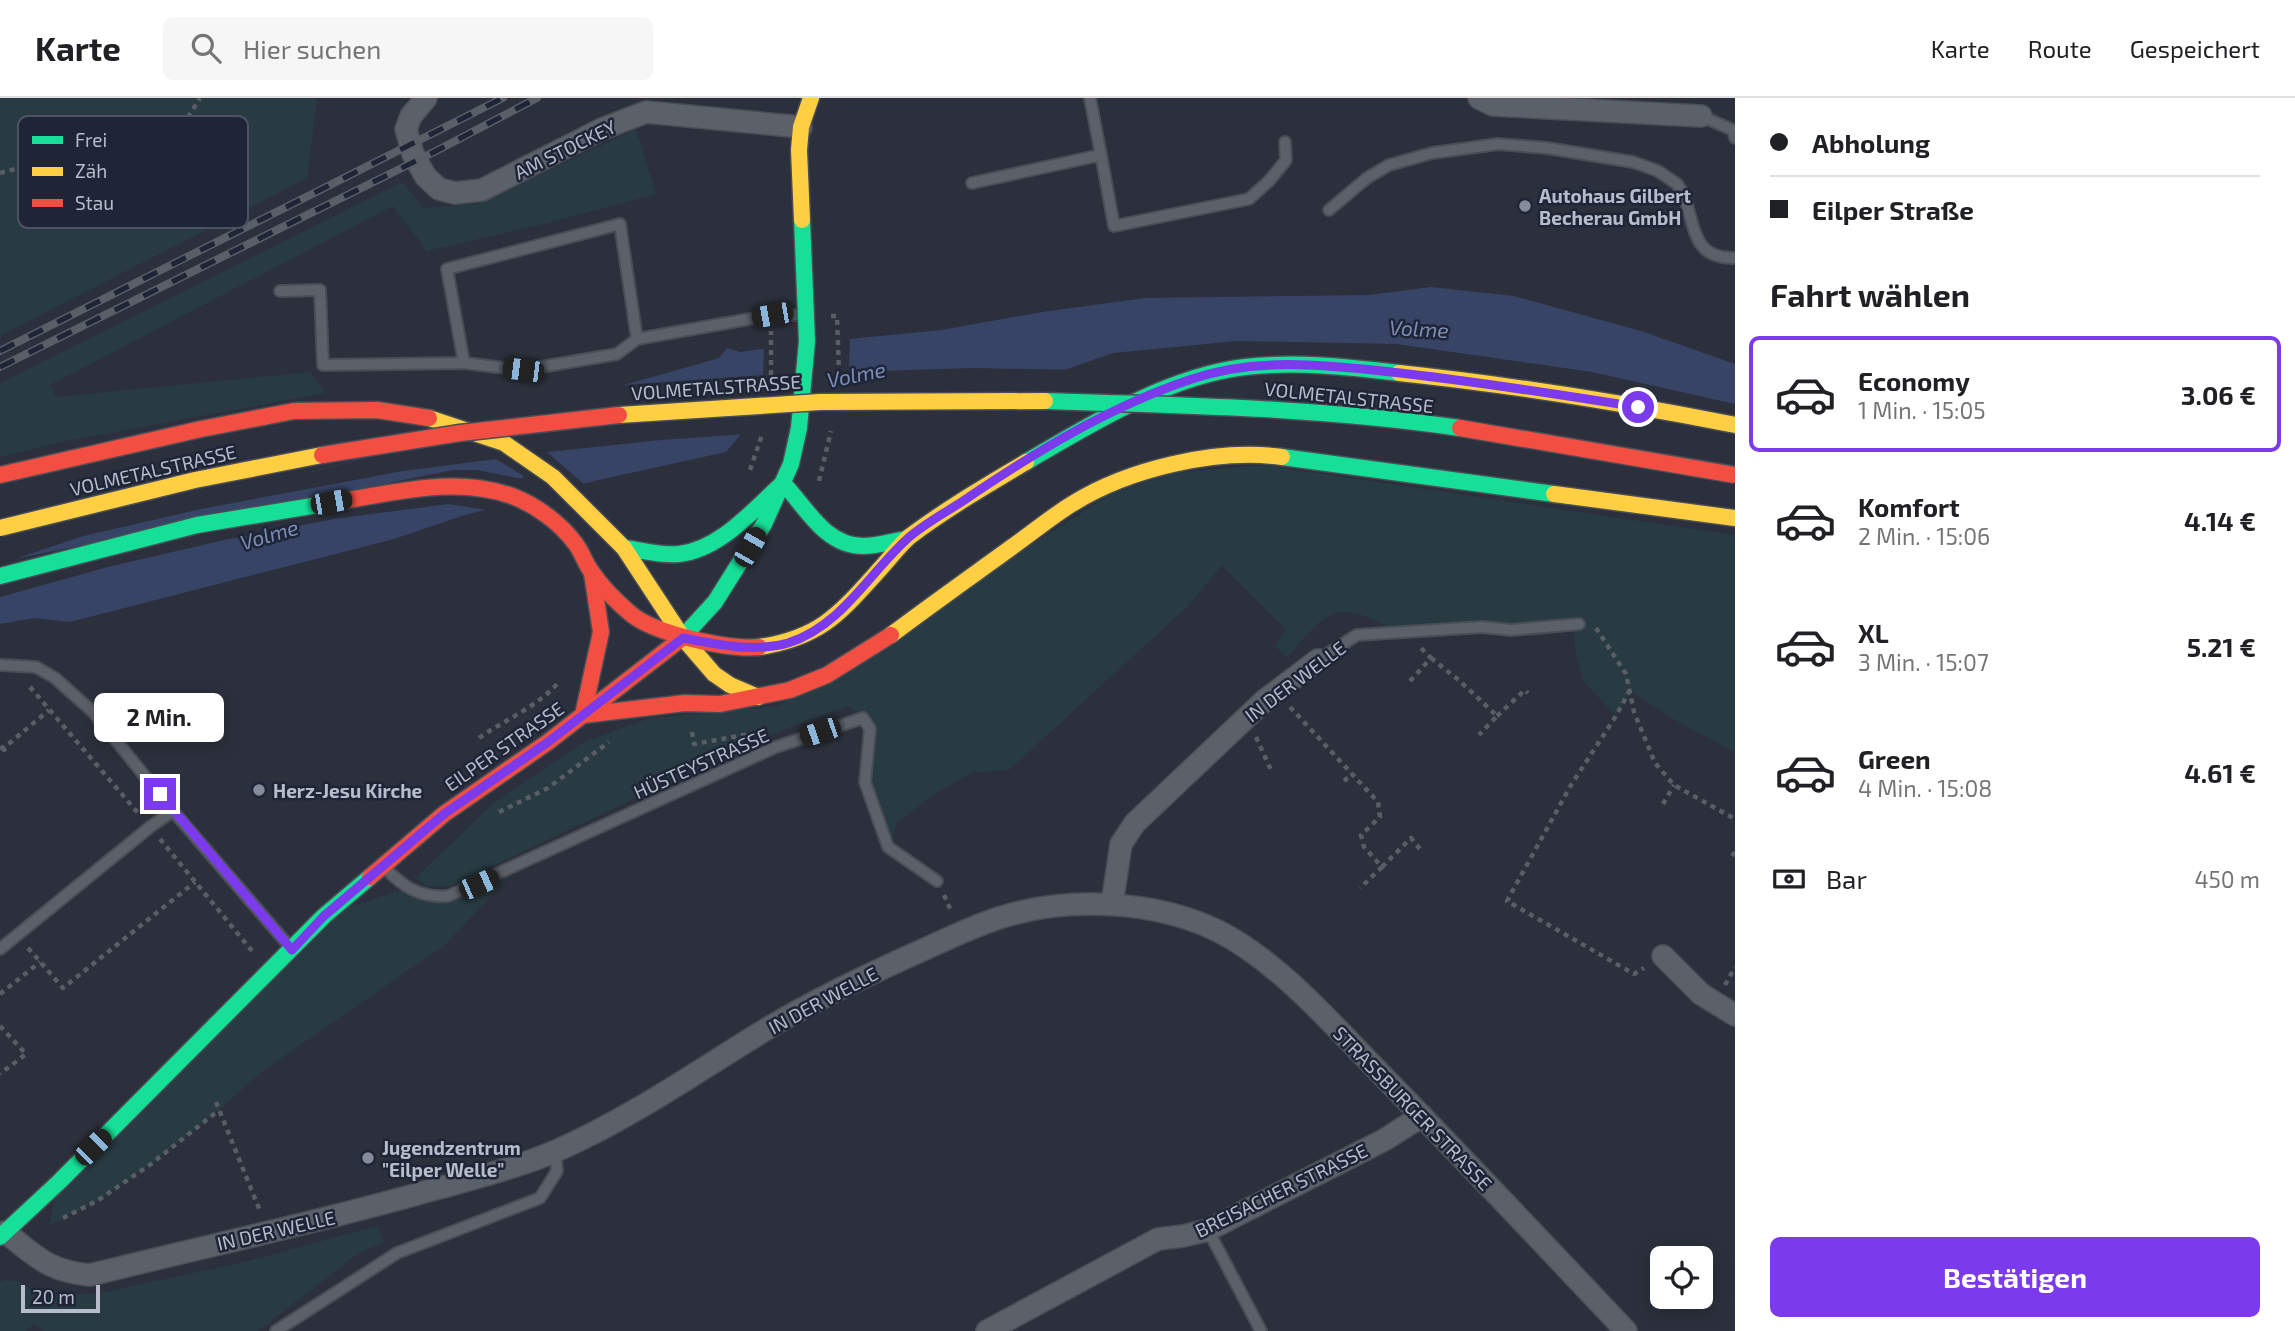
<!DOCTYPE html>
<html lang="de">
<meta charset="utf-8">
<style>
body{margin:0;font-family:"Exo 2",sans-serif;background:#f6f6f6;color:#202124;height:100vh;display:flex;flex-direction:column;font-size:26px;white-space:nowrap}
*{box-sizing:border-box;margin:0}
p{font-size:23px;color:#757577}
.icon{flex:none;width:38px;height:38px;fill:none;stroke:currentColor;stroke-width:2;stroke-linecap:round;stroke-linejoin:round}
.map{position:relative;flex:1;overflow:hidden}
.side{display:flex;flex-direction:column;background:#fff;width:560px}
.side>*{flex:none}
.hud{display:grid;align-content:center;height:154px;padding:0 35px;background:#fff}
.fabs{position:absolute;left:1650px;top:1148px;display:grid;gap:14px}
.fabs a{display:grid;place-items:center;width:63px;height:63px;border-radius:10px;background:#fff;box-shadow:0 4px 18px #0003;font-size:35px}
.scale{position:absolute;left:21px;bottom:18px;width:79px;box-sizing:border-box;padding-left:7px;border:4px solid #b6bccc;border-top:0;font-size:19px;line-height:24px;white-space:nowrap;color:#b6bccc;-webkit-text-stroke:5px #1e2537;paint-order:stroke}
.end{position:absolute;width:32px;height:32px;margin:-16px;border:9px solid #7c3aed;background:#fff;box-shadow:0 0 0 4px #fff}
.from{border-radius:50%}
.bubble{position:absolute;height:49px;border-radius:10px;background:#fff;box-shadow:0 4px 18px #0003;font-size:23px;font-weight:700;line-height:49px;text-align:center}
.car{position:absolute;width:21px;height:42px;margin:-21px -10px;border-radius:9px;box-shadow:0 0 5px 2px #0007;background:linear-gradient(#222 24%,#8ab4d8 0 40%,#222 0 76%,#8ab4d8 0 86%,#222 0)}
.hud b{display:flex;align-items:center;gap:24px;height:66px;font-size:26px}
.hud b+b{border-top:2px solid #e0e0e0}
.hud i{width:18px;height:18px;background:#202124}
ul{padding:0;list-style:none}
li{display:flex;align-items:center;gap:21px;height:116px;margin:0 14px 10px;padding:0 21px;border:4px solid transparent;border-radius:10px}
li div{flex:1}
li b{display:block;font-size:26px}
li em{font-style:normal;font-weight:700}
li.current{border-color:#7c3aed}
li>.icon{width:63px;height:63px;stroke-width:1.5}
h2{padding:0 35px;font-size:32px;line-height:84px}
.pay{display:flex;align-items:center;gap:18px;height:77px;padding:0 35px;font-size:26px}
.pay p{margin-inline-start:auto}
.cta{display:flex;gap:14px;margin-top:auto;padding:14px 35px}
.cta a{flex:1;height:80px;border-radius:10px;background:#7c3aed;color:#fff;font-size:28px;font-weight:700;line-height:80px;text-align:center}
header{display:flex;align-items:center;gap:42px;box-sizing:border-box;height:98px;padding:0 35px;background:#fff;border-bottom:2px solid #e0e0e0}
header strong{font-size:33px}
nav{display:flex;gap:38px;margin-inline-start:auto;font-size:24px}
.search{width:490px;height:63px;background:#f6f6f6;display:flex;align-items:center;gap:18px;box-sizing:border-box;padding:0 24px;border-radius:10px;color:#757577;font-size:26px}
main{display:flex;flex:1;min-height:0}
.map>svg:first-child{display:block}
.green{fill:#283a42}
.water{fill:#374466}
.pier{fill:#2b303c}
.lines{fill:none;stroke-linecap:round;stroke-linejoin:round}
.lane-casing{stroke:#494d55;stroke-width:14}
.street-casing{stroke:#494d55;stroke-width:24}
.fast-casing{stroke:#494d55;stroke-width:19}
.slow-casing{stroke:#494d55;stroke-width:19}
.jam-casing{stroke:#494d55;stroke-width:19}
.path{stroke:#595e66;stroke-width:4.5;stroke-dasharray:5 5;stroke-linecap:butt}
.lane{stroke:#5c6069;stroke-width:10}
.street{stroke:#5c6069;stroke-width:21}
.fast{stroke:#16e098;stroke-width:16}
.slow{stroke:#ffcf43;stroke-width:16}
.jam{stroke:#f24e42;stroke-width:16}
.rail-casing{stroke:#5a5e67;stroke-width:8}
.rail{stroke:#1e2537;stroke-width:5;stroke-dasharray:16;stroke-linecap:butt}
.fast-bridge-casing{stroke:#494d58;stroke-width:19;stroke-linecap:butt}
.slow-bridge-casing{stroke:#494d58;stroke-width:19;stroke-linecap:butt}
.jam-bridge-casing{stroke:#494d58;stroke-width:19;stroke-linecap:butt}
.fast-bridge{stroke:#16e098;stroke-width:16}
.slow-bridge{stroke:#ffcf43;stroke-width:16}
.jam-bridge{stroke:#f24e42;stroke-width:16}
.route{stroke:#7c3aed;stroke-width:9}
.poi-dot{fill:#858b9a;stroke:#1e2537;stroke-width:2.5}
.labels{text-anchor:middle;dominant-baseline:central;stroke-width:5;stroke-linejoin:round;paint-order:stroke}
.street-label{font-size:19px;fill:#b6bccc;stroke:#1e2537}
.poi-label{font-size:19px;font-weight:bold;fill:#b6bccc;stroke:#1e2537;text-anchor:start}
.water-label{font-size:21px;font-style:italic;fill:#7c8db5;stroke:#1e2537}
.key{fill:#1e2537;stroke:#4c5264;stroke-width:2}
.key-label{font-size:19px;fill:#b6bccc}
</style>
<header>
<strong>Karte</strong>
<div class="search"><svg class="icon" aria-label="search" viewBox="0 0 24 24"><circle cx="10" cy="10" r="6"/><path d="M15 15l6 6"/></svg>Hier suchen</div>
<nav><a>Karte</a><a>Route</a><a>Gespeichert</a></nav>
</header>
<main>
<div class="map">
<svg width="1735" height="1233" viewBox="0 0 1735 1233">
<rect width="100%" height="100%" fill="#2b303c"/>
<g class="green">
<polygon points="0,0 317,0 307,80 0,238"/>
<polygon points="636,31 656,96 548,125 427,153 393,108 50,287 56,299 310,274 326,295 61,344 0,359 0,286 22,274 403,84 423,110 478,106"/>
<path d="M1262,367L1735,437V654L1678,624L1630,593L1616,618L1583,583L1576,557L1573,524L1389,529C1332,499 1324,517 1287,560L1275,548L1286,531L1222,467L1188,508L1009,672L973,674L933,697L897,725L888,749L865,684L870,631L863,620L848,608L807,622L726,657L451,788L428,789L415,780L494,705L584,644L650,620L779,608L1111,396L1171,375Z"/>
<polygon points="521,766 445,847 260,975 219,1012 151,1066 97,1103 49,1127 59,1084 324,818 407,790 433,799"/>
<polygon points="377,1128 384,1144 359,1155 258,1233 44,1233 34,1226 26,1233 0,1233 0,1184 6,1182 17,1183 41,1198 101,1195 248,1163"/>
</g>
<polygon class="water" points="1431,189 1514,198 1641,233 1735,266 1735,306 1592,274 1396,246 1237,243 1113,255 975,303 748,328 726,354 594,383 462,418 394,441 70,524 35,520 0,526 0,466 89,436 695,267 719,260 727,250 740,254 809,245 941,232 1042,214 1145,200 1369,197"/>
<polygon class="pier" points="850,239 849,274 972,270 1076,272 976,307 878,322 749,332 746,336 661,342 547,354 586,388 494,413 448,406 334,421 224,442 108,469 0,499 0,464 453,372 477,372 522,381 524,378 496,361 403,373 201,411 53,445 88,433 391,353 609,288 763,277 764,251 807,243"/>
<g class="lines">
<defs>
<g id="lane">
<polyline points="1701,18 1733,32 1735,40"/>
<polyline points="1101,57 1114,128 1249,101 1269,83 1286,62 1285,44"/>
<polyline points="972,85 1101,57 1090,0"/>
<path d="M1329,112L1367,80L1389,67L1432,55L1498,46L1547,50L1633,64L1658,73L1677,86L1681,92C1697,123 1688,161 1735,160"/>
<polyline points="280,193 320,192 323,267 464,265 523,272 617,256 637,241"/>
<polyline points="464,265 447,171 620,126 637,241 772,217 804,217"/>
<polyline points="1318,562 1357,537 1482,529 1511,532 1579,526"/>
<polyline points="0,567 36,569 55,580 93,614 173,713 290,849"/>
<path d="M384,769C403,789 420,800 448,798L776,649L863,620L870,631L865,684L888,749L937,783"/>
<polyline points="0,851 150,729 173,713"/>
<polyline points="1208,1132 1261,1233"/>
<polyline points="276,1233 397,1155 540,1100 557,1073 555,1054"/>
</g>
<g id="street">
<polyline points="426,0 411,18 406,31 413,56 426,79 439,91 455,95 482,92 602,31 646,14 801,29"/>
<polyline points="1479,0 1493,7 1701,18"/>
<polyline points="1112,806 1121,746 1135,725 1265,602 1318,562"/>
<polyline points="1663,858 1701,896 1735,917"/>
<path d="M5,1134C37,1159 48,1173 90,1177C202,1149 316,1125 428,1093C471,1081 516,1070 556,1053C631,1020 696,974 765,932C816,901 871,875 925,851C949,840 974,828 999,820C1067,798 1154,802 1218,833C1279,864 1332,926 1379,974C1462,1059 1544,1146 1626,1233"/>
<polyline points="987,1233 1158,1141 1183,1138 1208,1132 1384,1042 1422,1018"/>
</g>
<g id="fast">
<polyline points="1282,359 1554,396"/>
<path d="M1026,364C1091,326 1168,278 1245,269C1296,263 1348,269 1399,275"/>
<path d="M624,450C642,452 661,458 679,456C720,452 754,411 783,385C806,409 825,448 863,448C878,448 893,443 907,441"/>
<polyline points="0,478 197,427 348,402"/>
<polyline points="681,541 715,504 764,426 791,366 799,330 807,243 802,122"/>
<polyline points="0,1139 59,1084 324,818 370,779"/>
</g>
<g id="slow">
<polyline points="802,122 799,52 801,29 811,0"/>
<path d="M1399,275C1512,287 1624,305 1735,327"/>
<polyline points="429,320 504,345 553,379 624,450 683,540 714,576 730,587 758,599"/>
<polyline points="1554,396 1735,420"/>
<path d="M891,537C931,507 972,478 1012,449C1032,435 1051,419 1072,406C1128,371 1216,350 1282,359"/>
<path d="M759,549C821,540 840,515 880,471C890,460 899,448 909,439C946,411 986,388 1026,364"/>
</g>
<g id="jam">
<polyline points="0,377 201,331 294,313 377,312 429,320"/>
<path d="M348,402C403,393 457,379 512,398C536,407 560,425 575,445C582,454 585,465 591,473C601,488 618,505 631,516C655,536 729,552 759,549"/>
<polyline points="592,475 601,534 583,617 685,605 720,606 790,592 827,577 891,537"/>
<polyline points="370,779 444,716 548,644 681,541"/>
</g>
</defs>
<use href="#lane" class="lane-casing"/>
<use href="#street" class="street-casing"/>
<use href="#fast" class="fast-casing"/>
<use href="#slow" class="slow-casing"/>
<use href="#jam" class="jam-casing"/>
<g class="path">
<polyline points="0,75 77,54 180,32 200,0"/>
<polyline points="831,218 837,218 839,276"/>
<polyline points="771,277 771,233"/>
<polyline points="750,372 763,334"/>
<polyline points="819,383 831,333"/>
<polyline points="1596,530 1626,576 1634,614 1655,665 1674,687 1735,721"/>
<polyline points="1431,560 1461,584 1497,618 1479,637"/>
<polyline points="1410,583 1431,560 1421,550"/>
<polyline points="30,589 138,715"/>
<polyline points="1630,592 1616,618 1571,687 1507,803 1634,876 1644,870"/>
<polyline points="1290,609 1378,704 1380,719 1361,737 1364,749 1382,769 1360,790"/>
<polyline points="1497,618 1525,592 1528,595"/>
<polyline points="692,634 694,646 744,637 757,637"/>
<polyline points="1256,639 1271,672"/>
<path d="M479,640C506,621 537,609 559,584"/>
<polyline points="3,649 7,658"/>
<polyline points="0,651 11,644 49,612"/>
<polyline points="1344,683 1352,676"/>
<polyline points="1663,706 1674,687"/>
<polyline points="499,714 548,690 609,644"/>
<polyline points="160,741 252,853"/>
<polyline points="1732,758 1735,754"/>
<polyline points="1382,769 1411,740 1420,751"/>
<polyline points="944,797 952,815"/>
<polyline points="28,850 63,890 195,784"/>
<polyline points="1725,887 1735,869"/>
<polyline points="0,896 40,864"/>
<polyline points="0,928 26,956 0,976"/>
<polyline points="216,1004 260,1113"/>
<polyline points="63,1120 97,1103 151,1066 219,1012"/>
</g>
<use href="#lane" class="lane"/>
<use href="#street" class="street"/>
<use href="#fast" class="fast"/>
<use href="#slow" class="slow"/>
<use href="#jam" class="jam"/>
<defs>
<g id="rail">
<polyline points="0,253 503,0"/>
<polyline points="0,269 436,53 537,0"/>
</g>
</defs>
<use href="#rail" class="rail-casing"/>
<use href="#rail" class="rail"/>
<defs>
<path id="fast-bridge" d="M1045,303C1184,307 1322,310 1460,330"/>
<g id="slow-bridge">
<polyline points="619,317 820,304 1045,303"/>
<polyline points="0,430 195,382 322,357"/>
</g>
<g id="jam-bridge">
<polyline points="1460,330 1735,377"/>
<polyline points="322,357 460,335 619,317"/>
</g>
</defs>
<use href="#fast-bridge" class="fast-bridge-casing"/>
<use href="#slow-bridge" class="slow-bridge-casing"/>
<use href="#jam-bridge" class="jam-bridge-casing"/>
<use href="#fast-bridge" class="fast-bridge"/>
<use href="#slow-bridge" class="slow-bridge"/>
<use href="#jam-bridge" class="jam-bridge"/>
</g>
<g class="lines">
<path class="route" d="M160,696L292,852L324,818L444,716L548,644L683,540C717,546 753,555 788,545C841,528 868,477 906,442C922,427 945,415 963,403C1034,355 1110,308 1192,281C1256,259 1325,267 1391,274C1474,283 1556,296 1638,309"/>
</g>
<g class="poi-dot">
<circle cx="1525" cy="108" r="7"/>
<circle cx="259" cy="692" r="7"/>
<circle cx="368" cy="1060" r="7"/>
</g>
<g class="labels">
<g class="street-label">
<text transform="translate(565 51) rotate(-26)">AM STOCKEY</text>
<text transform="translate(716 289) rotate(-4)">VOLMETALSTRASSE</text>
<text transform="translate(1349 299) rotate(6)">VOLMETALSTRASSE</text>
<text transform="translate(153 372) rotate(-13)">VOLMETALSTRASSE</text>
<text transform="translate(1295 583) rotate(-37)">IN DER WELLE</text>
<text transform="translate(504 648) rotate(-35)">EILPER STRASSE</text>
<text transform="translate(701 665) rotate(-24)">HÜSTEYSTRASSE</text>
<text transform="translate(823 902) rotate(-28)">IN DER WELLE</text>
<text transform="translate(1413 1010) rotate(46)">STRASSBURGER STRASSE</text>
<text transform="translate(1281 1092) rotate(-26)">BREISACHER STRASSE</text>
<text transform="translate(276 1132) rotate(-13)">IN DER WELLE</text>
</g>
<g class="poi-label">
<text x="1539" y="97">Autohaus Gilbert<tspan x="1539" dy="22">Becherau GmbH</tspan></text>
<text x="273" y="692">Herz-Jesu Kirche</text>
<text x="382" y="1049">Jugendzentrum<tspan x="382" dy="22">"Eilper Welle"</tspan></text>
</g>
<g class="water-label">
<text transform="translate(1419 230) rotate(3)">Volme</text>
<text transform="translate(856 276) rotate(-11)">Volme</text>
<text transform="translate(269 436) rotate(-16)">Volme</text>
</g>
</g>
<rect x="18" y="18" width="230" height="112" rx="10" class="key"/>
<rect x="32" y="38" width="31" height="8" fill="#16e098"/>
<rect x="32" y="69" width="31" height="9" fill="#ffcf43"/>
<rect x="32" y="101" width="31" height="8" fill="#f24e42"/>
<g class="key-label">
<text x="75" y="49">Frei</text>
<text x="75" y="80">Zäh</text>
<text x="75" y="112">Stau</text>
</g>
</svg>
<div class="fabs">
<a><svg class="icon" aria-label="locate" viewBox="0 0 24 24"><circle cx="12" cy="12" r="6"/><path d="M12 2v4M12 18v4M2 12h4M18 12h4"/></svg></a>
</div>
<div class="scale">20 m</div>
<i class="end from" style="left:1638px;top:309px"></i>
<i class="end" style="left:160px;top:696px"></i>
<div class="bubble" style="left:94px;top:595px;width:130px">2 Min.</div>
<i class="car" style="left:772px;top:217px;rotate:260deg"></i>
<i class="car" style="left:523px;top:272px;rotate:277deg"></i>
<i class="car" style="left:331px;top:404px;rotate:80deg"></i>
<i class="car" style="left:750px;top:449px;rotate:30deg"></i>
<i class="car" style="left:820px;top:634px;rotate:251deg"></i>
<i class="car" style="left:479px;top:786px;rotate:66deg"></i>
<i class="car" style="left:93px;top:1049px;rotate:45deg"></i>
</div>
<section class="side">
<div class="hud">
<b><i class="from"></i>Abholung</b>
<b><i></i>Eilper Straße</b>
</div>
<h2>Fahrt wählen</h2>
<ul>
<li class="current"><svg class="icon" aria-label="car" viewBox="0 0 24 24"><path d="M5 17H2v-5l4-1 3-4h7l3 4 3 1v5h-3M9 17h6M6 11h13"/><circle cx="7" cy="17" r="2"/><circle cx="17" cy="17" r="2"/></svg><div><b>Economy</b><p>1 Min. · 15:05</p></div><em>3.06 €</em></li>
<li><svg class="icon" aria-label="car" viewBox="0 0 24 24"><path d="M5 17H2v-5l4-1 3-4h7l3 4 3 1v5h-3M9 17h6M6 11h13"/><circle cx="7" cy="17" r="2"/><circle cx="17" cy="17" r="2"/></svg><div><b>Komfort</b><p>2 Min. · 15:06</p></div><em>4.14 €</em></li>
<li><svg class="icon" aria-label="car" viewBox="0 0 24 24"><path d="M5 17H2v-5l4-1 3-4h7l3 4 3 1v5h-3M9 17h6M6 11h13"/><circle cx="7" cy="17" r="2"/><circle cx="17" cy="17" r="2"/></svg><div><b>XL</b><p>3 Min. · 15:07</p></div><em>5.21 €</em></li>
<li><svg class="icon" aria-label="car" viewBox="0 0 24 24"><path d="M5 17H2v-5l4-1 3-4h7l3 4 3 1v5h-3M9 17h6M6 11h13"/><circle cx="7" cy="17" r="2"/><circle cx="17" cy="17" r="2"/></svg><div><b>Green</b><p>4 Min. · 15:08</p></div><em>4.61 €</em></li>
</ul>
<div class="pay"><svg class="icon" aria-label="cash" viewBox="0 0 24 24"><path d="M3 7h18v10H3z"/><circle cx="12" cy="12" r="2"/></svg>Bar<p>450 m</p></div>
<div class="cta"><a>Bestätigen</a></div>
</section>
</main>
